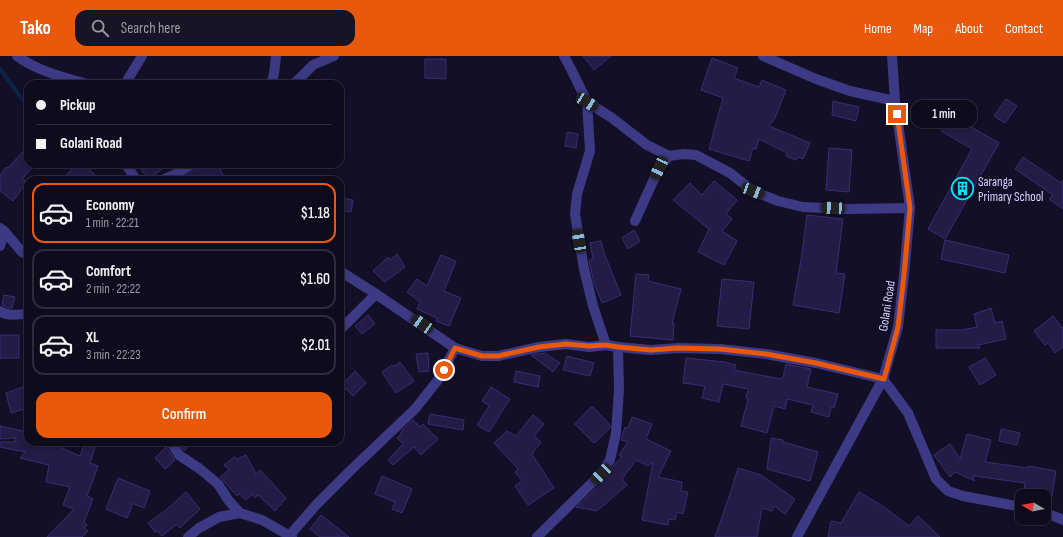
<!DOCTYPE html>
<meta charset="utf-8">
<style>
body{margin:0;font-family:"Sofia Sans Condensed",sans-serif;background:#171425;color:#f1f3f6;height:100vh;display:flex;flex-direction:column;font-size:15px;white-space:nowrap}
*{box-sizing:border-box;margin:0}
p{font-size:13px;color:#9b9ba3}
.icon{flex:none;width:22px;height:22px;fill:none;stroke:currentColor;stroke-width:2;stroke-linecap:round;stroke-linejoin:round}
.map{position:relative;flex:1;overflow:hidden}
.sheet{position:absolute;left:24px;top:120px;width:320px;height:270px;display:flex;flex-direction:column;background:#0e0b1c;border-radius:12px;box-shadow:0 2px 6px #0003,0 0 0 1px #2e2b3b}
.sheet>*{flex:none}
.guide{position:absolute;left:24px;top:24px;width:320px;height:88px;border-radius:12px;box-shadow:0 2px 6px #0003,0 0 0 1px #2e2b3b;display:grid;align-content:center;height:88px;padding:0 12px;background:#0e0b1c}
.needle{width:26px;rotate:280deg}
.controls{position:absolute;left:1015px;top:433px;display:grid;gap:8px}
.controls a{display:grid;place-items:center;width:36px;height:36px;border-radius:8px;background:#0e0b1c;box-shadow:0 2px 6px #0003,0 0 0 1px #2e2b3b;font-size:20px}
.end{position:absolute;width:18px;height:18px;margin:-9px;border:5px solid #ea580c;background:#fff;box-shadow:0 0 0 2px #fff}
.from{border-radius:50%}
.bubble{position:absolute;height:28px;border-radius:12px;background:#0e0b1c;box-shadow:0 2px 6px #0003,0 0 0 1px #2e2b3b;font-size:13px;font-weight:600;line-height:28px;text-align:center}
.car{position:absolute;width:12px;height:24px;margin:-12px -6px;border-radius:5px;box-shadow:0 0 3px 1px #0007;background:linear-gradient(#222 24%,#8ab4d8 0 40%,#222 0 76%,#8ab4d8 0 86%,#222 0)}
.guide b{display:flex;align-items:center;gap:14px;height:38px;font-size:15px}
.guide b+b{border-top:1px solid #2e2b3b}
.guide i{width:10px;height:10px;background:#f1f3f6}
ul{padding:7px 0 0;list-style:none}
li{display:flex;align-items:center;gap:12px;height:60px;margin:0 8px 6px;padding:0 4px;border:2px solid #2e2b3b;border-radius:12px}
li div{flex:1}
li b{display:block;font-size:15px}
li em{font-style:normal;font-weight:600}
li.current{border-color:#ea580c}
li>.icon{width:36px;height:36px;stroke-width:1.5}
.cta{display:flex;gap:8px;margin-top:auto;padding:8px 12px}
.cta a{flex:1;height:46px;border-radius:12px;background:#ea580c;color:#fff;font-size:16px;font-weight:600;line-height:46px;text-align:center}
header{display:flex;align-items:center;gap:24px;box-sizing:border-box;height:56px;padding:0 20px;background:#ea580c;color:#fff}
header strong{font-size:19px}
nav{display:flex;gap:22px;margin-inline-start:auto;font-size:14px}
.search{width:280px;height:36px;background:#171425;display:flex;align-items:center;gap:10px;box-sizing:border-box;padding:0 14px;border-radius:12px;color:#9b9ba3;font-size:15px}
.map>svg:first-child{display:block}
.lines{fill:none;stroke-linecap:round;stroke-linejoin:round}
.stream{stroke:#0c2248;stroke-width:4}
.building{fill:#241b47;stroke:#3b2d73}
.street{stroke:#3d3a85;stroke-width:10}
.route{stroke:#ea580c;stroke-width:5}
.labels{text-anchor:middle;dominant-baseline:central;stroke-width:3.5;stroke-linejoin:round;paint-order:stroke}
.poi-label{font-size:13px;fill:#d9d4ff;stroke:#130f26;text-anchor:start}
.street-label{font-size:13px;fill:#d9d4ff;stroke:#130f26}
</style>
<header>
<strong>Tako</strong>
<div class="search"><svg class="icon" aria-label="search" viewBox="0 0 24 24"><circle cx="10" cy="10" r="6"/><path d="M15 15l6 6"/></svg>Search here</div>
<nav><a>Home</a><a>Map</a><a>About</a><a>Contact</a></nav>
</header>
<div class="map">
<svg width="1063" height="481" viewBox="0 0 1063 481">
<rect width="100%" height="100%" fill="#130f26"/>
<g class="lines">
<polyline class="stream" points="0,13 28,51"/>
</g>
<g class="building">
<polygon points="583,0 611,0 594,14"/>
<polygon points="712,2 738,12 734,22 759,31 762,24 786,34 775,62 769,70 810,87 803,103 798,101 796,104 786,100 787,97 759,83 756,93 753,92 749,105 709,93 723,42 701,34"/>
<polygon points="425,3 446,3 446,23 425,22"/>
<polygon points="1006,43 1017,50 1005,67 994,60"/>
<polygon points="833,45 859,51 856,65 832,59"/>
<polygon points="950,59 999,87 945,183 928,173 972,93 941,75"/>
<polygon points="567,76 578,78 576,92 565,90"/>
<polygon points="28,90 28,108 36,108 22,123 27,126 13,145 0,135 0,119 6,111 8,112"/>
<polygon points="829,92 852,94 849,136 826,134"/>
<polygon points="1023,101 1061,127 1063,124 1063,153 1049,143 1053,139 1015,113"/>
<polygon points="77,108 84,108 100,124 73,124 67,118"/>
<polygon points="137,108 169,108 148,123"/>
<polygon points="200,108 218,108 225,124 178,124 184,121"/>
<polygon points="714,125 737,144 726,158 732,163 722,175 737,185 724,209 698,196 709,173 673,144 690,127 702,139"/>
<polygon points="340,142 353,144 351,156 340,154"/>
<polygon points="807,159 843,163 836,217 845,218 839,257 793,249 801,204"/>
<polygon points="634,174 640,185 628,193 622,182"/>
<polygon points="945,184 1009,199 1005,217 941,203"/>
<polygon points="601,185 604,197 621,239 602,247 594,227 589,205 593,202 590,187"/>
<polygon points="397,198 405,211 385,226 373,215 388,201 390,204"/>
<polygon points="441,199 456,205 444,235 461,242 449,270 436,265 437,262 417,253 420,246 407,236 417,223 427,230"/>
<polygon points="636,218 649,219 648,225 681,233 672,267 674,267 673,284 630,280"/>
<polygon points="722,223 754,226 749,273 717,270"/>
<polygon points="4,239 15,241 12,252 8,252 2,249"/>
<polygon points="991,252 995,267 1002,265 1006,283 978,289 980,292 936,292 936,274 962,274 977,271 974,258"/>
<polygon points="368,259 375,268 362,278 355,270"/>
<polygon points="1053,260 1063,273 1063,291 1055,297 1048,287 1045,289 1034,275"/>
<rect x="0" y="279" width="19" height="23"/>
<polygon points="428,297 429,315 419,316 416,298"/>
<polygon points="545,297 560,307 553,316 531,299"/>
<polygon points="567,300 594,307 590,320 563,314"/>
<polygon points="686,302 725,306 736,309 734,314 781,323 781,322 783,322 786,308 811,313 807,331 838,338 834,352 831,351 829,361 811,356 813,349 787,343 785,353 774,350 767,377 741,370 748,343 746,342 748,333 723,328 719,346 702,342 705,330 683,327"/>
<polygon points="985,302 996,319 980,329 969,311"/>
<polygon points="400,306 414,325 396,337 382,316 392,309 393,311"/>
<polygon points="355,315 366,327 353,340 342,329"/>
<polygon points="516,315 540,320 538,331 514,326"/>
<polygon points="23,331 28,348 28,352 11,357 6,337"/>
<polygon points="491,331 510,343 489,376 477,369 489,350 482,345"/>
<polygon points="592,350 610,369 610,372 594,387 575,368"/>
<polygon points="430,358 464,364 463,374 428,368"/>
<polygon points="533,359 544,368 534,380 541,386 532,398 554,432 528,449 515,430 522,425 515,416 518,413 494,387 507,375 516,380"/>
<polygon points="632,361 652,368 646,383 671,395 658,421 682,426 681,435 688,436 683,458 677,456 675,464 669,463 668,469 642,464 653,406 648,410 636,404 622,423 627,429 597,455 576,451 606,423 615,408 622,401 619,399 628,386 621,384 625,371 628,372"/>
<polygon points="413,364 420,371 423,368 438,383 421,399 414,391 393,409 388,404 403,388 397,382 401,378 401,377 403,373"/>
<polygon points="0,370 28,376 28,386 62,386 62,392 80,400 85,386 97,386 90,407 98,410 87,440 93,443 84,466 87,469 84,472 88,475 82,481 47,481 74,453 63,449 70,431 46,426 49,409 20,402 25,396 0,391 0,386 15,386 16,382 0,383"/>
<polygon points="1001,373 1020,377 1017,389 999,385"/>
<polygon points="967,378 991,384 985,406 1028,412 1028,410 1056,415 1052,440 1023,440 1025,427 974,420 973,422 975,425 955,416 950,421 934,399 950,388 960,403"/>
<polygon points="771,382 783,384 783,386 818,396 810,425 767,413"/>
<polygon points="179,386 193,386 184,395"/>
<polygon points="166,391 175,404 165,413 155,402"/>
<polygon points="246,399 256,418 260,414 286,442 275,455 258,439 255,442 252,438 246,444 239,438 237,440 220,421 229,414 224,409 234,401 237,403"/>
<polygon points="738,412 761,419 795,443 785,458 774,450 772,455 762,452 757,481 715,481 731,435"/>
<polygon points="382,420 412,433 402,457 392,453 395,446 375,438"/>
<polygon points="118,422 150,435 144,452 134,448 133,447 127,462 106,453"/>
<polygon points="186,436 200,453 180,472 177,468 162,480 157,475 155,476 148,467 166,454"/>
<polygon points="859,436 884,451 909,470 918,460 940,481 828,481 831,465 841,467"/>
<polygon points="321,459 349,481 320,481 310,473"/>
</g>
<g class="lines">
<g class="street">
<path d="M17,0C37,15 63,21 87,28"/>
<polyline points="564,0 572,15 587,46 590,95 577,138 575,158 584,213 593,250 606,289"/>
<polyline points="763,0 816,23 850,35 895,45"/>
<polyline points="125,28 142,0"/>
<polyline points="271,28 274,18 276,0"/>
<polyline points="293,28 298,24 313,9 334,0"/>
<polyline points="587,46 612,62 647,89 669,100"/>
<polyline points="126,108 136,124"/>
<polyline points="162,124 180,116 191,108"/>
<polyline points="635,165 659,112 669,100 683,98 696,99 730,117 753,135 778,145 803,151 848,153 910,152"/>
<polyline points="0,172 5,176 0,190"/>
<polyline points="5,176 22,196 28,199"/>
<polyline points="340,215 376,238 455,292 482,300 498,300 539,291 566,288 589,291 606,289 618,291 651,294 678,292 720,293 766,298 816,307 883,323 908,357 936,423 948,435 963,440 1022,451"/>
<path d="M0,255C8,261 18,258 28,258"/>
<polyline points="340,274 376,238"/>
<polyline points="171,386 179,399 200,413 218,428 229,445 240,457"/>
<polyline points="1044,456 1063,464"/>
<polyline points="290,479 316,449 351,414 415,353 438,324 455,292"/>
<polyline points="188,481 199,472 219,461 240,457 262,464 292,481"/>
<polyline points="537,481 601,418 610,404 616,377 619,334 618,291"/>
<polyline points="797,481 883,323 898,271 904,219 910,152 895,45 892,0"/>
</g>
</g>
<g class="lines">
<polyline class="route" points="444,314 455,292 482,300 498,300 539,291 566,288 589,290 606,289 618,291 651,294 678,292 720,293 766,298 816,307 884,323 898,271 904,219 910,152 897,58"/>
</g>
<defs>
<symbol id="building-ring" viewBox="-11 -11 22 22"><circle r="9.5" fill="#130f26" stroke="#00e5ff" stroke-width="1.5"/><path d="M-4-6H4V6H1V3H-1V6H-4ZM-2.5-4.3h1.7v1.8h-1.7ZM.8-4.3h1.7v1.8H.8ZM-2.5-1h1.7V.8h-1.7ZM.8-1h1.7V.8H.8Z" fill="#00e5ff"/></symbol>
</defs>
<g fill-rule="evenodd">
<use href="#building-ring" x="950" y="120" width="25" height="25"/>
</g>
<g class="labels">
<g class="poi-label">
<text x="978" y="126">Saranga<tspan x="978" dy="15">Primary School</tspan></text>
</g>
<g class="street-label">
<text transform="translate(887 250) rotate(-81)">Golani Road</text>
</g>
</g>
</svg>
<div class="controls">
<a><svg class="needle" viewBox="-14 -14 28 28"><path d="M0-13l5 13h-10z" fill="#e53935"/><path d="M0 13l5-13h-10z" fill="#9b9ba3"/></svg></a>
</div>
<i class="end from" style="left:444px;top:314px"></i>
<i class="end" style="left:897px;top:58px"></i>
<div class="bubble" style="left:911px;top:44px;width:66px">1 min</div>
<i class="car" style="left:587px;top:46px;rotate:122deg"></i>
<i class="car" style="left:659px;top:112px;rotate:205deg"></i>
<i class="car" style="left:753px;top:135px;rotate:111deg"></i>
<i class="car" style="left:833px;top:152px;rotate:273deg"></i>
<i class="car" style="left:579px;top:185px;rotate:351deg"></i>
<i class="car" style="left:422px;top:268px;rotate:304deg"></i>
<i class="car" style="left:601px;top:418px;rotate:225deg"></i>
<div class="guide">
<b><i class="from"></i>Pickup</b>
<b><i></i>Golani Road</b>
</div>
<section class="sheet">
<ul>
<li class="current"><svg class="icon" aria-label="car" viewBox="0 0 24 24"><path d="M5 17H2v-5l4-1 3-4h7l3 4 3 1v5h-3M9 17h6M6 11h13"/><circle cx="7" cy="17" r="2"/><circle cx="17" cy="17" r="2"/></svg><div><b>Economy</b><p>1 min · 22:21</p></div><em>$1.18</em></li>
<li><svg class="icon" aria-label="car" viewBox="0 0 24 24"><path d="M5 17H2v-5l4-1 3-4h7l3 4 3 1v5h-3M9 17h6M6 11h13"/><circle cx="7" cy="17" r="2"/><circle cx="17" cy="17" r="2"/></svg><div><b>Comfort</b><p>2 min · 22:22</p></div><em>$1.60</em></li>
<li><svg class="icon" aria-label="car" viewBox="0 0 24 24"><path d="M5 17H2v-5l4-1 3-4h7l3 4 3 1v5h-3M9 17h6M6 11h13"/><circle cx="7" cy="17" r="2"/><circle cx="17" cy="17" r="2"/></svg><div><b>XL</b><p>3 min · 22:23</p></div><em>$2.01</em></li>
</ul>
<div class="cta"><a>Confirm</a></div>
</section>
</div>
